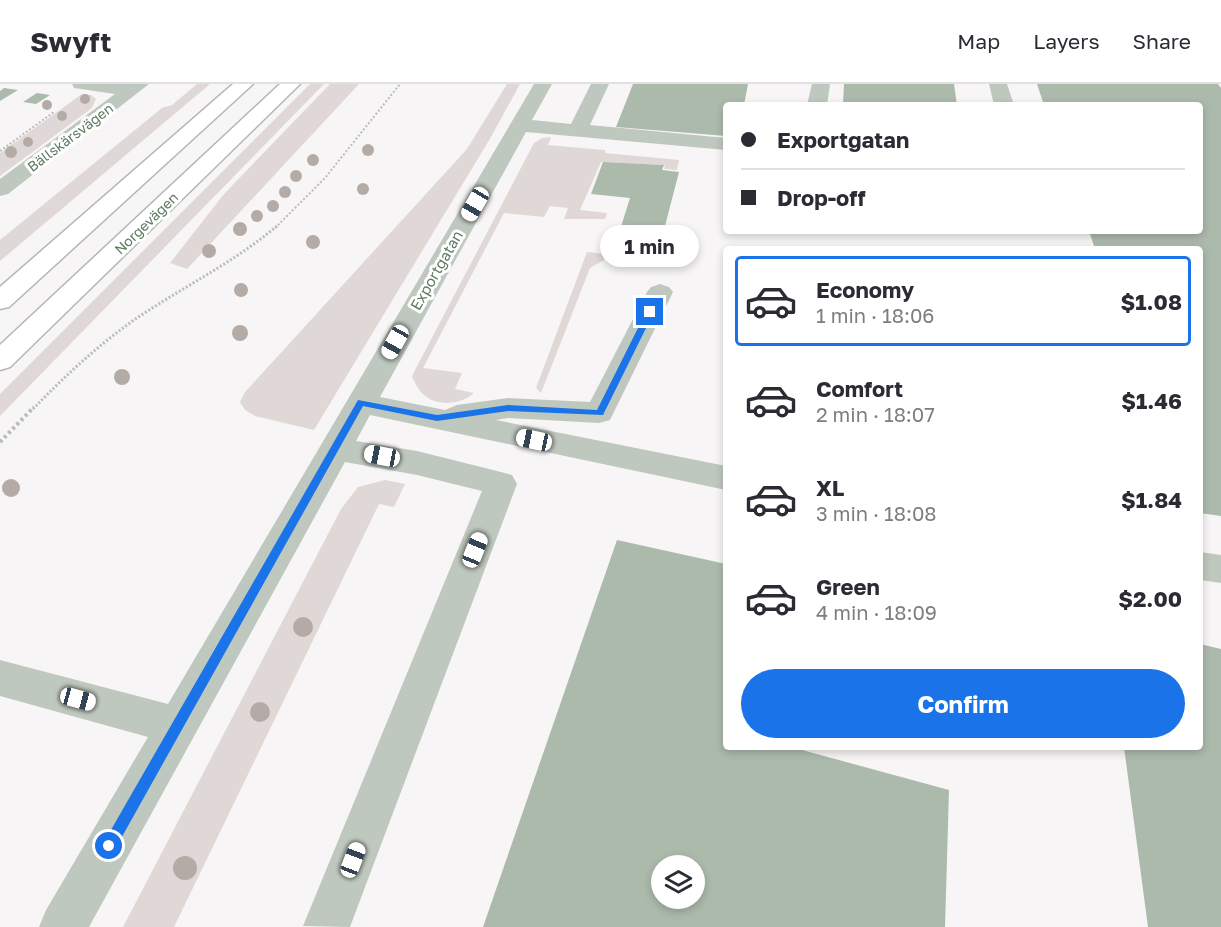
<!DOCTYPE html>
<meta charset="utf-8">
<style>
body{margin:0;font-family:"Golos Text",sans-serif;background:#f2f2f3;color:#2b2b33;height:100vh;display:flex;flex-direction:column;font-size:22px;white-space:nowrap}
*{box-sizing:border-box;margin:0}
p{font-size:20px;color:#7c7c81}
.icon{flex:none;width:33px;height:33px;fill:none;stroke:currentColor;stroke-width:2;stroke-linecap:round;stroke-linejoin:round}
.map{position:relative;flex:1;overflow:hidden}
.sheet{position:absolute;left:723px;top:162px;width:480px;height:504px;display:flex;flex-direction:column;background:#fff;border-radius:6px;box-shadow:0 3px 9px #0003}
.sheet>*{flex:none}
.guide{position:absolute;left:723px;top:18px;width:480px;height:132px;border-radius:6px;box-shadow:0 3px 9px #0003;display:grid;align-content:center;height:132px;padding:0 18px;background:#fff}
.fabs{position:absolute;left:651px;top:771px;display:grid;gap:12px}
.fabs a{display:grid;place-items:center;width:54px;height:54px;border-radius:50%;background:#fff;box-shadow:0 3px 9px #0003;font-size:30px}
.end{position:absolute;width:27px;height:27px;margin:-14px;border:8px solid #1a73e8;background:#fff;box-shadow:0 0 0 3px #fff}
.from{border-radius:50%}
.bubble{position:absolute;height:42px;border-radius:21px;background:#fff;box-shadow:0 3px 9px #0003;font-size:20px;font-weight:700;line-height:42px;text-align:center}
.car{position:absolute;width:18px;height:36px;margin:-18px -9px;border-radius:8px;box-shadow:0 0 4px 2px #0007;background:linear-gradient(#fff 24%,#345 0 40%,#fff 0 76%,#345 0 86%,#fff 0)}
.guide b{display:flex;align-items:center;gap:21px;height:57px;font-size:22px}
.guide b+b{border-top:2px solid #e1e1e2}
.guide i{width:15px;height:15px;background:#2b2b33}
ul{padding:10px 0 0;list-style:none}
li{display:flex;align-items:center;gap:18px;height:90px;margin:0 12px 9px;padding:0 6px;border:3px solid transparent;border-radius:6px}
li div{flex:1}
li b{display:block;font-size:22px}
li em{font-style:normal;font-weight:700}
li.active{border-color:#1a73e8}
li>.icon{width:54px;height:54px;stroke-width:1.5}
.action{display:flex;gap:12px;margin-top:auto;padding:12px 18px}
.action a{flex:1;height:69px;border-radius:36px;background:#1a73e8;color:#fff;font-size:24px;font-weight:700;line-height:69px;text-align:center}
header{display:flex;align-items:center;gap:36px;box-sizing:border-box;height:84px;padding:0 30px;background:#fff;border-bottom:2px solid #e1e1e2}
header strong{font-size:28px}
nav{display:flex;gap:33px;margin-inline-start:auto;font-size:21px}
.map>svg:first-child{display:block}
.green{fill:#e0d8d6}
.building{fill:#acbaac;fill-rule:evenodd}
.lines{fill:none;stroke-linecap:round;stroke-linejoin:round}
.highway-casing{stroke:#b0b9b1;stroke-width:3}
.path-far2{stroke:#b7beb8;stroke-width:2;stroke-dasharray:2 2;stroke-linecap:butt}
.path-far1{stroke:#b7beb8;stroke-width:3;stroke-dasharray:2 2;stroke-linecap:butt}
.path{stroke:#b7beb8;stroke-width:4;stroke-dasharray:3 3;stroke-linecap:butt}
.minor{fill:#bfc8bf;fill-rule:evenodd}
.highway{fill:#fff;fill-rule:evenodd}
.tree{fill:#b5aba6}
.route{fill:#1a73e8}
.labels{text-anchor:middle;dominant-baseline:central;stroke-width:6;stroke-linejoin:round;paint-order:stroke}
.far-street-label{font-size:14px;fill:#5e7b5f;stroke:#fff}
.street-label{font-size:15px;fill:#5e7b5f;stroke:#fff}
</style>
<header>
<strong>Swyft</strong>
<nav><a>Map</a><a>Layers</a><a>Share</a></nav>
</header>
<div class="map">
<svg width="1221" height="843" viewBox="0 0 1221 843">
<rect width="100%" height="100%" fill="#f8f5f6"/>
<g class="green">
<polygon points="197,0 210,0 0,177 0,156 162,24 172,21"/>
<polygon points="310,0 324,0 0,332 0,310"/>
<polygon points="330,0 359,0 187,185 170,179 224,110"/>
<polygon points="507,0 520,0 491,53 314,346 255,332 245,326 240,318 245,308 467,65"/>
<polygon points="82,10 91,11 96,15 92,24 0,92 0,69"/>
<path d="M551,53L548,61L605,66V69L679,76L677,86L664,85L665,81L601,78L580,126L607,129L605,135H564L568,124L550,122L544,133L504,129L423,284L462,289L455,305L474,309C461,321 436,323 423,310C418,306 415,298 412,293L414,288L534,59L542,54Z"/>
<polygon points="587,168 606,170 604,176 590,184 541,309 536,304"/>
<polygon points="385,396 405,400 394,423 379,420 174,843 123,843 341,425 358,403"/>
</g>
<g class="building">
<polygon points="633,0 748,0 744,21 726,21 726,52 616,43"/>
<polygon points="844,0 954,0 957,21 843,21"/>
<polygon points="1037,0 1218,0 1221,4 1221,432 1200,429 1200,165 1095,165 1089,147 1200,147 1200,21 1044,21"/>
<polygon points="4,4 18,6 0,17 0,7"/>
<polygon points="37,9 50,11 36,20 23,18"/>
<polygon points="603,78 664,81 662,86 679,88 657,173 634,171 633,176 607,174 610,164 614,165 630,114 591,110"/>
<path d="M617,456L726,480V663H791L949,706L945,843H483ZM662,782H694V814H662Z"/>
<polygon points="1200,560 1221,565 1221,843 1148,843 1124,663 1200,663"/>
</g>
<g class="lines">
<defs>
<g id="highway">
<polygon points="233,0 253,0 9,223 0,225 0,203"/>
<polygon points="280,0 300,0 10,283 0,286 0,261"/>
</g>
</defs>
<use href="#highway" class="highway-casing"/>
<g class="path-far2">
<polyline points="0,67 54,28"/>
<polyline points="275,144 325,94 400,0"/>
</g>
<path class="path-far1" d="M33,325C64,293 97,262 134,236C181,204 233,179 277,142"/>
<polyline class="path" points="0,358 34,323"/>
<g class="minor">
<polygon points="72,0 149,0 8,110 0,112 0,95 115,10 74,4"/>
<polygon points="534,0 552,0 532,36 571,40 591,0 609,0 590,41 726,54 726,66 526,48 380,313 445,326 457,321 508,314 590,318 647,208 651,203 660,200 669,203 673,208 610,336 599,339 508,334 496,336 726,382 726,406 370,331 356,357 417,367 501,388 512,391 517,400 350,843 303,842 482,407 417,391 345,378 89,843 39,843 46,826 148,653 0,612 0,576 168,620"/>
<polygon points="812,0 830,0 827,21 807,21"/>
<polygon points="989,0 1007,0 1014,21 994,21"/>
<polygon points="1200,468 1221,471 1221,499 1200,496"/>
</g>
<use href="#highway" class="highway"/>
</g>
<g class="tree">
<circle cx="85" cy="15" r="5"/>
<circle cx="47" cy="21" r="5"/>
<circle cx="62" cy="32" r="5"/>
<circle cx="28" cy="58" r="5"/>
<circle cx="368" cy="66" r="6"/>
<circle cx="11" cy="68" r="6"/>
<circle cx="313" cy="76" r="6"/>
<circle cx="296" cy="92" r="6"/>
<circle cx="363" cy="105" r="6"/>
<circle cx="285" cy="108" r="6"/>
<circle cx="273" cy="122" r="6"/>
<circle cx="257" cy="132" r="6"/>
<circle cx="240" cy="145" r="7"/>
<circle cx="313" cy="158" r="7"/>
<circle cx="209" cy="167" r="7"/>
<circle cx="241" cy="206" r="7"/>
<circle cx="240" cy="249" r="8"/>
<circle cx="122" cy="293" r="8"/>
<circle cx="11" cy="404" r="9"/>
<circle cx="303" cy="543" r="10"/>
<circle cx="260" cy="628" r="10"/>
<circle cx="185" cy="784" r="12"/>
</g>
<polygon class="route" points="650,226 654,228 603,331 508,327 437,337 363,322 114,767 109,769 104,767 102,762 104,758 358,316 437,331 508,321 597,326 646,228"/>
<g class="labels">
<g class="far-street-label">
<text transform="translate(70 53) rotate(-37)">Bällskärsvägen</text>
<text transform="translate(146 139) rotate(-44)">Norgevägen</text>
</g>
<g class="street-label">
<text transform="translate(436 186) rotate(-60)">Exportgatan</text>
</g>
</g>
</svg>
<div class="fabs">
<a><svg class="icon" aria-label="layers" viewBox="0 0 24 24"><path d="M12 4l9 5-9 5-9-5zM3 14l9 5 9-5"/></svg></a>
</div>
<i class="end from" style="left:109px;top:762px"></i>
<i class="end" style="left:650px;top:228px"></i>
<div class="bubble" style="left:600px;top:141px;width:99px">1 min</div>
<i class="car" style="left:475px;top:120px;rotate:210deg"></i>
<i class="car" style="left:395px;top:258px;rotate:209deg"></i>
<i class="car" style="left:534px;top:356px;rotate:282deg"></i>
<i class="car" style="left:382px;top:372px;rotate:281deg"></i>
<i class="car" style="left:475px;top:466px;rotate:22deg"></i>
<i class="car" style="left:78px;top:615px;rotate:105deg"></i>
<i class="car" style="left:353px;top:776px;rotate:21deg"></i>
<div class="guide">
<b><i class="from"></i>Exportgatan</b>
<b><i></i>Drop-off</b>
</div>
<section class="sheet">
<ul>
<li class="active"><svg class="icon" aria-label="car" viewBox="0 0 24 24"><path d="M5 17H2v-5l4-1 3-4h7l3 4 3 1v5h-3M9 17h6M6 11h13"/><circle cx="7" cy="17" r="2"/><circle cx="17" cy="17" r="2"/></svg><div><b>Economy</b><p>1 min · 18:06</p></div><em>$1.08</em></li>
<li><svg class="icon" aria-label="car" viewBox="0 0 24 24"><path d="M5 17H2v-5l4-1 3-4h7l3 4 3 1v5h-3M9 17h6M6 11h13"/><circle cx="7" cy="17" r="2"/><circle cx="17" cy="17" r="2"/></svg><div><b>Comfort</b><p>2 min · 18:07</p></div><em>$1.46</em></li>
<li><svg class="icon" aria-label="car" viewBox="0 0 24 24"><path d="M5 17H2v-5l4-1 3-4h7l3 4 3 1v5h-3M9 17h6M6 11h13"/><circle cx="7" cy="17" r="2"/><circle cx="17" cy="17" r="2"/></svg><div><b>XL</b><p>3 min · 18:08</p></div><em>$1.84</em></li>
<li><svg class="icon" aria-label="car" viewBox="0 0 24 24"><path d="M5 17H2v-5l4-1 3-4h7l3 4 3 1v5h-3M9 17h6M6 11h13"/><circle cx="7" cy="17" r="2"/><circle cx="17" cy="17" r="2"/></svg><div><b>Green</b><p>4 min · 18:09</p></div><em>$2.00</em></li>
</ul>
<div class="action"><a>Confirm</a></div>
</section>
</div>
